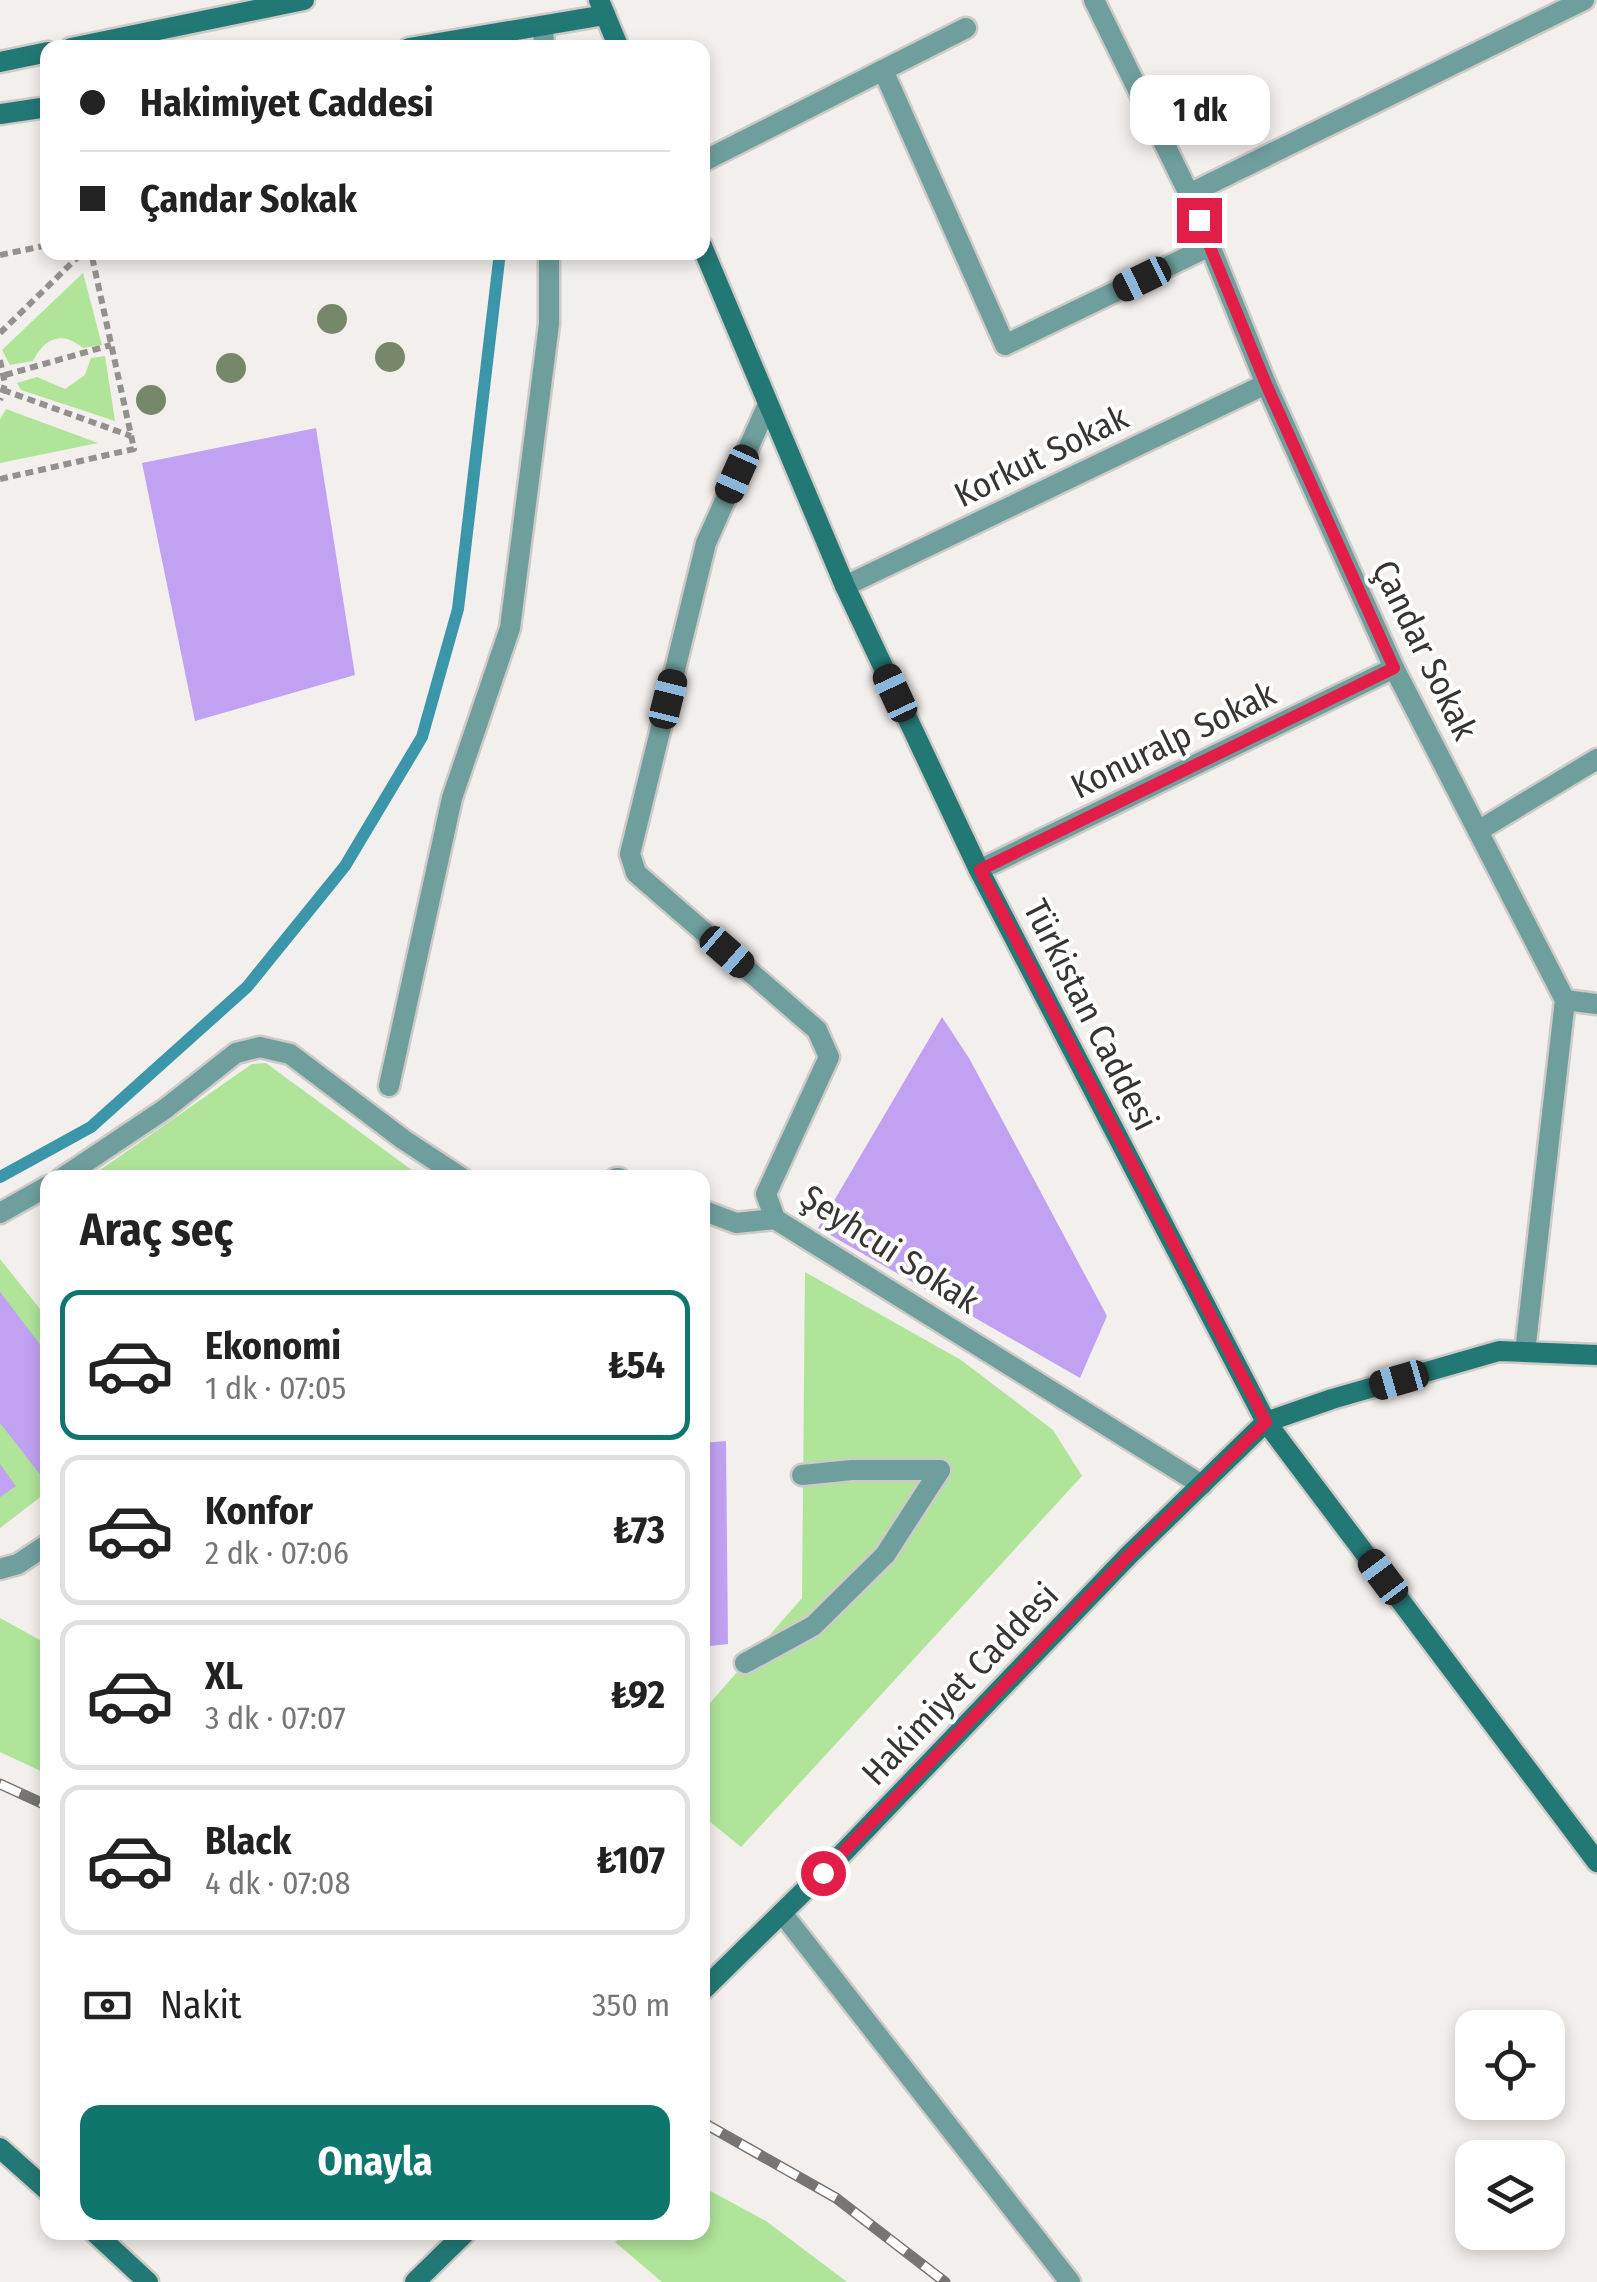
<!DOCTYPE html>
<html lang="tr">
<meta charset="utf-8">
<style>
body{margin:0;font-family:"Fira Sans Condensed",sans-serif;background:#f2f2f2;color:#222;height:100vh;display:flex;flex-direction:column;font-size:38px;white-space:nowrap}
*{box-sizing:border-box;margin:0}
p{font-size:32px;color:#767676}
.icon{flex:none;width:55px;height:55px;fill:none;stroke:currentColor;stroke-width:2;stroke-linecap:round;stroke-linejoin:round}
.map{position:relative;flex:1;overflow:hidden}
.drawer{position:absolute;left:40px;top:1170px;width:670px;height:1070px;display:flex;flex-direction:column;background:#fff;border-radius:20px;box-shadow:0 5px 15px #0003}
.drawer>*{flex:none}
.guide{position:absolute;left:40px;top:40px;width:670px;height:220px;border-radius:20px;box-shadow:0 5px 15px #0003;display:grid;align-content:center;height:220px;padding:0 40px;background:#fff}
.buttons{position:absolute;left:1455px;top:2010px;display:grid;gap:20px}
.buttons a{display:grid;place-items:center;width:110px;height:110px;border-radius:20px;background:#fff;box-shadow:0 5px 15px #0003;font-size:50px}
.end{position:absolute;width:45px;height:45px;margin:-22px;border:12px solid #e11d48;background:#fff;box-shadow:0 0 0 5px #fff}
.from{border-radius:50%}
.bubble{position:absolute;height:70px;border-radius:20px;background:#fff;box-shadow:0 5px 15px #0003;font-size:32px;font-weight:700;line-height:70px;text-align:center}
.car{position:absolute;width:30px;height:60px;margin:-30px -15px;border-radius:12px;box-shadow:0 0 8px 2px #0007;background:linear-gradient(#222 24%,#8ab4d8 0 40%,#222 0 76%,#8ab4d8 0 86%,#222 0)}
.guide b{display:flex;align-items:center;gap:35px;height:95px;font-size:38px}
.guide b+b{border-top:2px solid #e0e0e0}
.guide i{width:25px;height:25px;background:#222}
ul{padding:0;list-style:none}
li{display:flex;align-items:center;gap:30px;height:150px;margin:0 20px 15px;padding:0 20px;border:5px solid #e0e0e0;border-radius:20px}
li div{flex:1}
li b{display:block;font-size:38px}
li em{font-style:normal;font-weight:700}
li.current{border-color:#0f766e}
li>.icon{width:90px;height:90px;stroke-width:1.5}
h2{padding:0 40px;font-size:45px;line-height:120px}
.pay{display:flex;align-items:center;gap:25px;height:110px;padding:0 40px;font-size:38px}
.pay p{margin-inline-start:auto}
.action{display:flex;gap:20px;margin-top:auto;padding:20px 40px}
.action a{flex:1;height:115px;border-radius:20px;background:#0f766e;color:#fff;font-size:40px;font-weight:700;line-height:115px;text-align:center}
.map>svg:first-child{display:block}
.green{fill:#afe499}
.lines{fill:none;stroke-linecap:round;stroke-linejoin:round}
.stream{stroke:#3c96aa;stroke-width:12}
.building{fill:#c1a2f2}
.lane-casing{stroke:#cdcac7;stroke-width:25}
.street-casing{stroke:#cdcac7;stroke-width:25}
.secondary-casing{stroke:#cdcac7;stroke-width:25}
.path{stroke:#93918f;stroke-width:6;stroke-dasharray:8 5;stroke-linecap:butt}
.lane{stroke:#6f9f9d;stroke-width:20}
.street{stroke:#6f9f9d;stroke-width:20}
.secondary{stroke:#227875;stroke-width:20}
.rail-casing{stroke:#777572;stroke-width:11}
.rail{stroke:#fff;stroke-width:8;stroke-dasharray:22;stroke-linecap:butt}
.tree{fill:#77886a}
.route{stroke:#e11d48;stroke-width:12}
.labels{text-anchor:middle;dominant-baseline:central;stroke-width:8;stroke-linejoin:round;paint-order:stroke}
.street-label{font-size:35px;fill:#363533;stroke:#fff}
</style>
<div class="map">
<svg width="1597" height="2282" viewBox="0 0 1597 2282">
<rect width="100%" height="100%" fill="#f3efec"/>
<g class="green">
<path d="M83,273L102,345L83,348C62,330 44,338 33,361L10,365L2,350Z"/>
<polygon points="105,356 115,421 21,390 17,383 37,377 65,389 85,375 91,358"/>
<polygon points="6,409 98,443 0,463 0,420"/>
<polygon points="266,1063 420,1176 90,1177 252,1064"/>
<polygon points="0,1259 48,1319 47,1492 0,1528"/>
<polygon points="805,1272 961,1360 1053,1430 1082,1476 741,1847 703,1816 703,1711 802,1598"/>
<polygon points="0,1618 47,1644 47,1774 0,1752"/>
<polygon points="703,2187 766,2221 847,2282 662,2282 615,2242 627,2233 702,2232"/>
</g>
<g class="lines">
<polyline class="stream" points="0,1177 91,1127 247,987 345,866 422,737 458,609 500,252"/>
</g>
<g class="building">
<polygon points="316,428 355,675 195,721 142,463"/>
<polygon points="942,1017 969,1058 1107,1316 1080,1378 818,1228"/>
<polygon points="0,1292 48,1355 48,1473 42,1477 0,1423"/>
<polygon points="726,1441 728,1644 702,1647 702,1443"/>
<polygon points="0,1464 16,1486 0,1497"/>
</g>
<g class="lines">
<defs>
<g id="lane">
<polyline points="883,70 1005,345 1210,246"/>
<polyline points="702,162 966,28"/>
<polyline points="62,1178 165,1109 236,1053 260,1047 290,1054 404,1140 462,1178"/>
<polyline points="616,1178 619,1178"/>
<polyline points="702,1210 736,1223 775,1219"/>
<polyline points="0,1213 48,1186"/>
<polyline points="0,1569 18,1564 48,1544"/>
<polyline points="782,1913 1070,2282"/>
</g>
<g id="street">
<polyline points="1094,0 1189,194 1266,384 1394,668 1565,1000 1525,1352"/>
<polyline points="543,26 544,48"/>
<polyline points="1189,194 1584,0"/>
<polyline points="768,404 706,543 630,854 636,873 817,1030 829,1057 766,1194 775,1219 1202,1485"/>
<polyline points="845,586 1266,384"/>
<polyline points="1478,831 1597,759"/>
<polyline points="979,870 1394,668"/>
<polyline points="1565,1000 1597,1004"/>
<polyline points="389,1086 452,798 510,628 549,324 549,252"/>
<polyline points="802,1475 852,1470 940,1470"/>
<polyline points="745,1663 813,1626 885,1555 940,1470"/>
</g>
<g id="secondary">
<polyline points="599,0 619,48"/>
<polyline points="71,48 304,0"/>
<polyline points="409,48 605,15"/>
<polyline points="0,62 48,52"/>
<polyline points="0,114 48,107"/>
<polyline points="702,246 845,586 979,870 1266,1422 1597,1862"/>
<polyline points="702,1991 844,1852 1129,1555 1266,1422 1332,1399 1499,1351 1597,1355"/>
<polyline points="0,2148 48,2191"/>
<polyline points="94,2232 148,2282"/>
<polyline points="415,2282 466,2232"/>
</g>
</defs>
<use href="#lane" class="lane-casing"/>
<use href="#street" class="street-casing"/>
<use href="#secondary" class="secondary-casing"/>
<g class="path">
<polyline points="0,255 48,245"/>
<polyline points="0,333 83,252"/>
<polyline points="0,360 5,384 0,400"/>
<polyline points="5,375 111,345"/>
<polyline points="3,390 131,436"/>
<polyline points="0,479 134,449 91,252"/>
</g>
<use href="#lane" class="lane"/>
<use href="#street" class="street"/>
<use href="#secondary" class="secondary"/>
<defs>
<g id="rail">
<polyline points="0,1784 48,1806"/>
<polyline points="702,2122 836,2198 945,2282"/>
</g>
</defs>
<use href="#rail" class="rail-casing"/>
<use href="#rail" class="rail"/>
</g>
<g class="tree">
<circle cx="332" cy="319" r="15"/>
<circle cx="390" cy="357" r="15"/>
<circle cx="231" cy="368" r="15"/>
<circle cx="151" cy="400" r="15"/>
</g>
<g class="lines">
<polyline class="route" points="823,1873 1129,1555 1266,1422 980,870 1394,668 1266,384 1199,220"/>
</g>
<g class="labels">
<g class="street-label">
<text transform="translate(1041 456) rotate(-26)">Korkut Sokak</text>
<text transform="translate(1425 650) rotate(64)">Çandar Sokak</text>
<text transform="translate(1173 740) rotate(-26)">Konuralp Sokak</text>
<text transform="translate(1091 1015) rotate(63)">Türkistan Caddesi</text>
<text transform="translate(890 1249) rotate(33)">Şeyhcui Sokak</text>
<text transform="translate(960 1684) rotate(-46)">Hakimiyet Caddesi</text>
</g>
</g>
</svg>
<div class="buttons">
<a><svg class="icon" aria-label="locate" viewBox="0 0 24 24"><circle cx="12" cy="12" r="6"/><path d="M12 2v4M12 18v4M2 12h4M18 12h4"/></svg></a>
<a><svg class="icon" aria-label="layers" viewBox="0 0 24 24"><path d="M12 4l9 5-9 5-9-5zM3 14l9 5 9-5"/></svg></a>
</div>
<i class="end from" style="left:823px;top:1873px"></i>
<i class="end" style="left:1199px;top:220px"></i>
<div class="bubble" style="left:1130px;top:75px;width:140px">1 dk</div>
<i class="car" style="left:1142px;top:279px;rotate:244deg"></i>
<i class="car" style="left:737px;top:474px;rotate:204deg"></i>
<i class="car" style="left:895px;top:693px;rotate:335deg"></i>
<i class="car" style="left:668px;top:699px;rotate:14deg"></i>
<i class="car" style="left:727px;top:952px;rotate:131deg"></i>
<i class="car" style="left:1399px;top:1380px;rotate:254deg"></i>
<i class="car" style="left:1383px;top:1577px;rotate:323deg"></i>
<div class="guide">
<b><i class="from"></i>Hakimiyet Caddesi</b>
<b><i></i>Çandar Sokak</b>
</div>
<section class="drawer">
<h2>Araç seç</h2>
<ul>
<li class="current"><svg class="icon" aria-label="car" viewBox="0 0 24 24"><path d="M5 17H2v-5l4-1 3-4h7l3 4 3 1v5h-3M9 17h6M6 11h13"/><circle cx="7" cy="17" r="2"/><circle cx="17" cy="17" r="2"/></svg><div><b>Ekonomi</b><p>1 dk · 07:05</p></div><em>₺54</em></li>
<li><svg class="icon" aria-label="car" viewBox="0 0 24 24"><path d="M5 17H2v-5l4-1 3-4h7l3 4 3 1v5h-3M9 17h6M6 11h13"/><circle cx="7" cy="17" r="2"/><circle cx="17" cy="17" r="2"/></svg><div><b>Konfor</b><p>2 dk · 07:06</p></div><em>₺73</em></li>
<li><svg class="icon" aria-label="car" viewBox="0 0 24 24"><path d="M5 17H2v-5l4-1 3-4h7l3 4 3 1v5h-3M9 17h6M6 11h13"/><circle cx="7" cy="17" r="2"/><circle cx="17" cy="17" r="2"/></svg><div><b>XL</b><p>3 dk · 07:07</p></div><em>₺92</em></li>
<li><svg class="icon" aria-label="car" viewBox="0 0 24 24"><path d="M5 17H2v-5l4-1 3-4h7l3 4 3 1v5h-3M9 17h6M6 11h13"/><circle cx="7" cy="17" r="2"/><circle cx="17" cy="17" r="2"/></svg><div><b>Black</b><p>4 dk · 07:08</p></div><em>₺107</em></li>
</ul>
<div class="pay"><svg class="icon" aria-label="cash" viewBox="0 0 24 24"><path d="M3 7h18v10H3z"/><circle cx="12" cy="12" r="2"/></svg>Nakit<p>350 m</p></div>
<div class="action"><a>Onayla</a></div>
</section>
</div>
